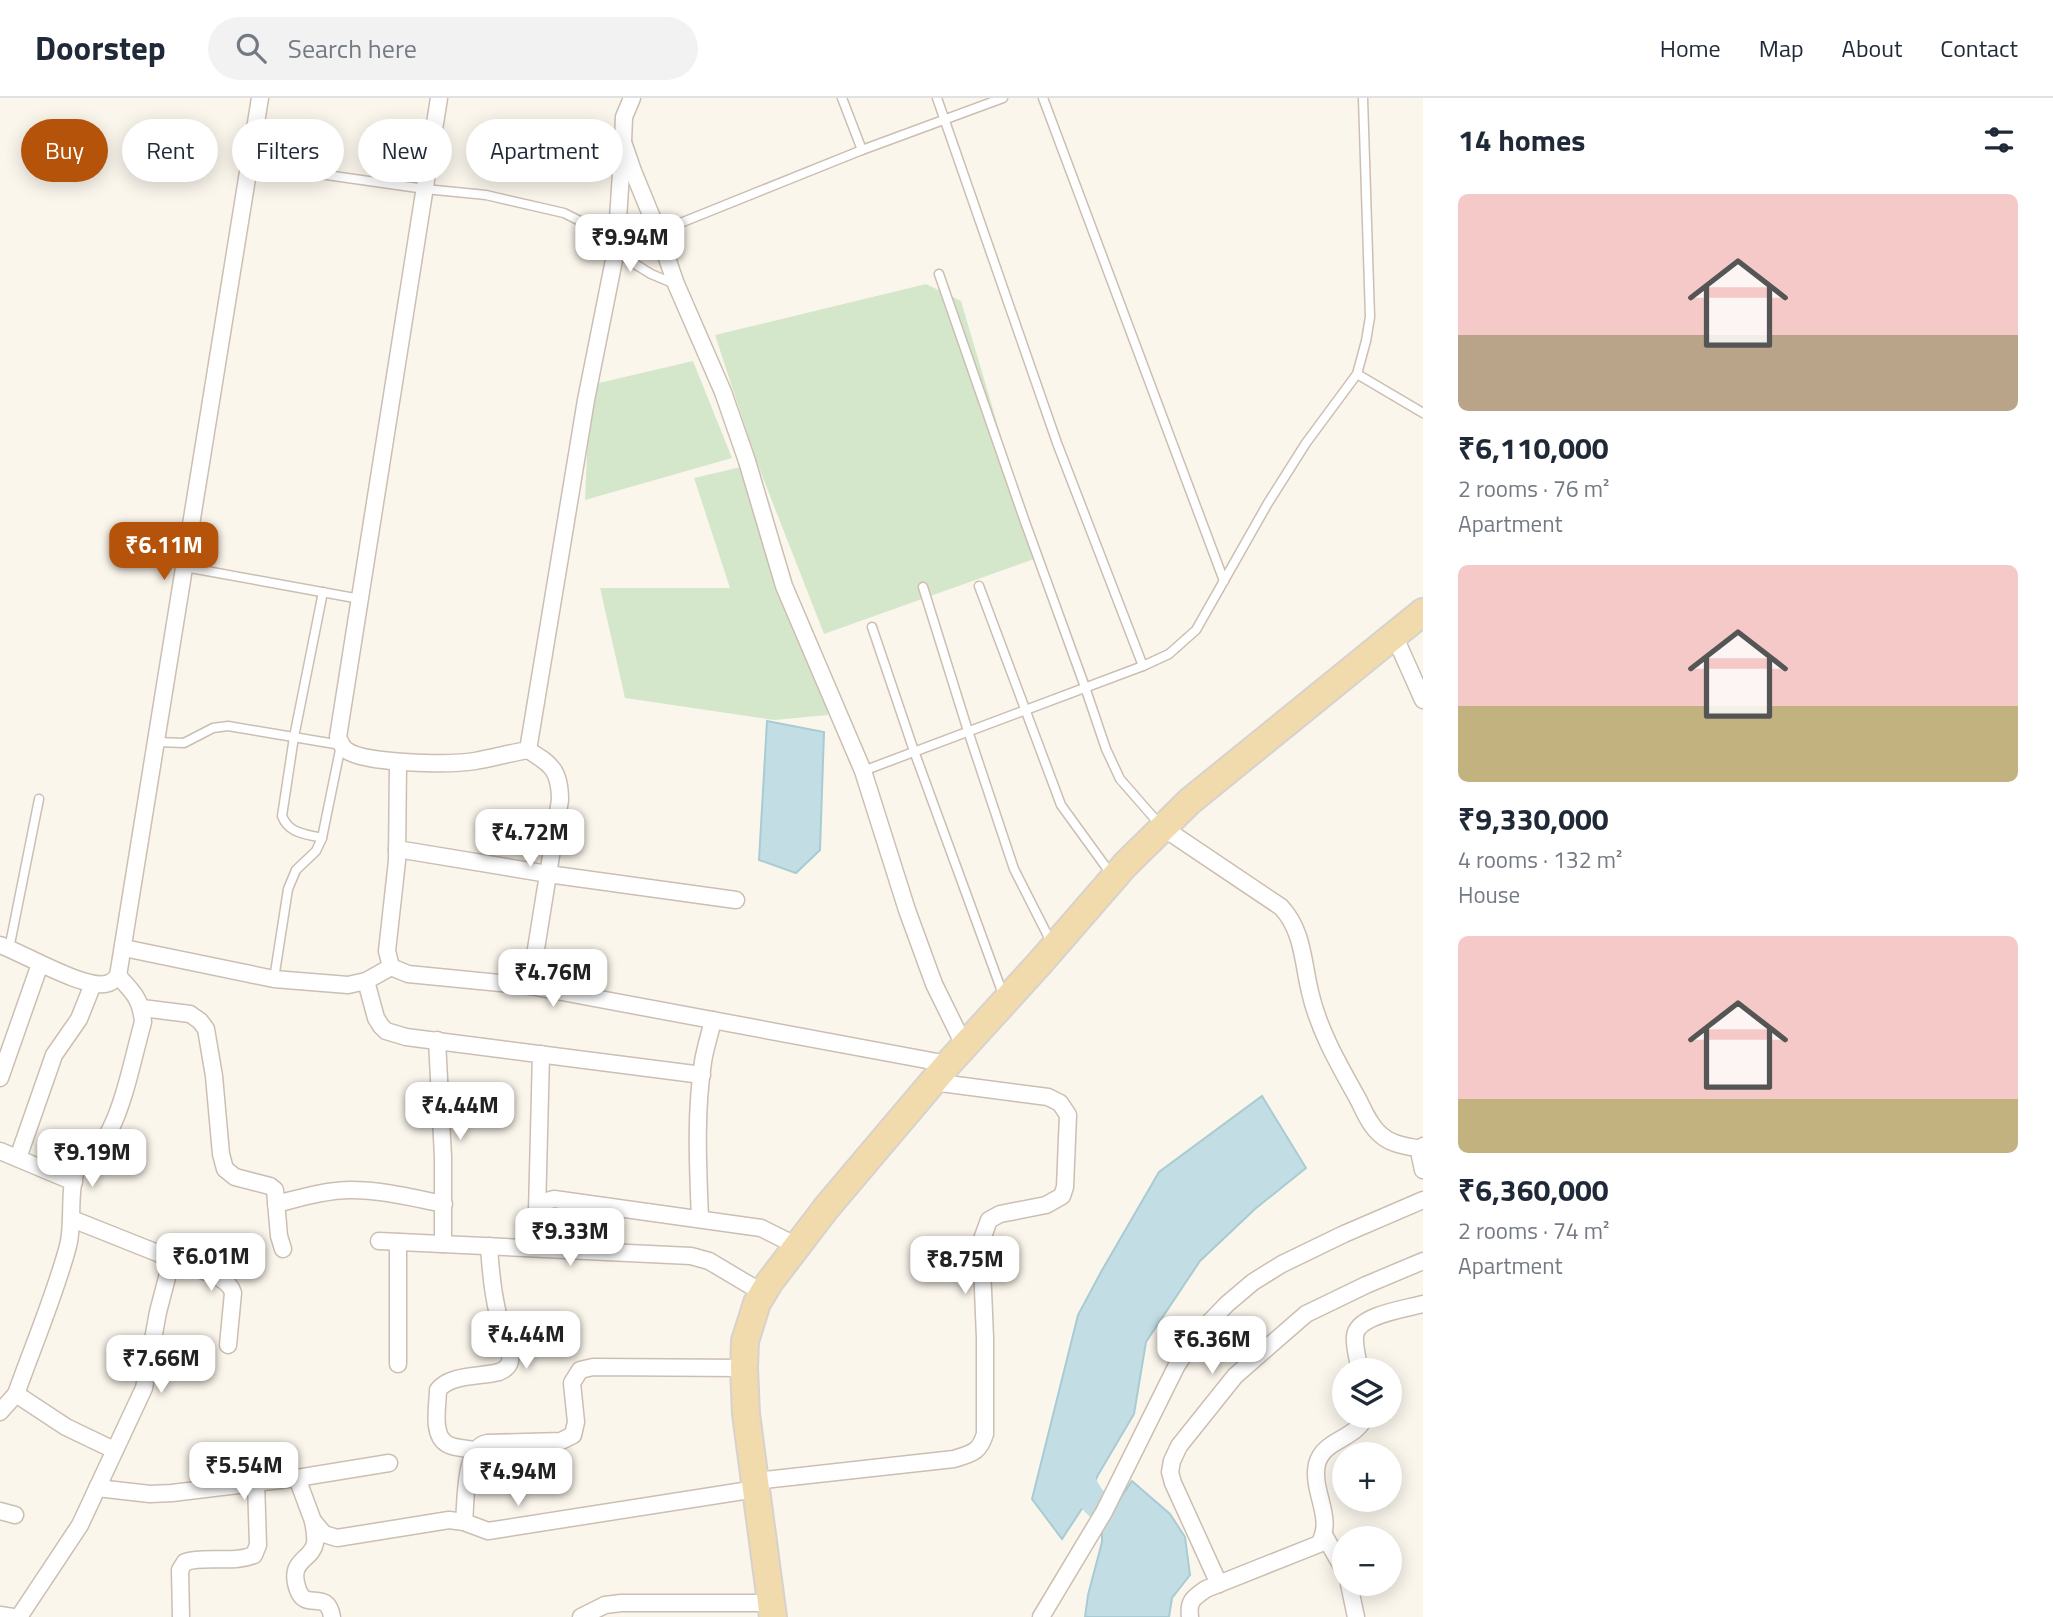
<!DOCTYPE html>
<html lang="en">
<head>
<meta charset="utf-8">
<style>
  body { margin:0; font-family:"Titillium Web",sans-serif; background:#f2f2f3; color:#1f2937; height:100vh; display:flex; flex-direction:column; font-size:26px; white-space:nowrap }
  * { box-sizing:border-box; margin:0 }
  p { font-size:23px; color:#747a83 }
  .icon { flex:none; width:38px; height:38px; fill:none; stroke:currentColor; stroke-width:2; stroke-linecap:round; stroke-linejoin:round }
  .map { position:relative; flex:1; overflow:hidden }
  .details { display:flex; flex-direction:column; background:#fff; width:630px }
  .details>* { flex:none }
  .banner { position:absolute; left:21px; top:21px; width:665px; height:63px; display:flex; gap:14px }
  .controls { position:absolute; left:1332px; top:1260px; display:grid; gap:14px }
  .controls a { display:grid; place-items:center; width:70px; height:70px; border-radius:50%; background:#fff; box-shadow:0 4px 18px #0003; font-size:35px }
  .price { position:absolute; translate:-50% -60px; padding:0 16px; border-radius:14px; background:#fff; color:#222; font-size:23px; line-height:46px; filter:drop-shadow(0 2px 4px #0008) }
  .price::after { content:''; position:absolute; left:50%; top:42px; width:21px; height:16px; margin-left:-10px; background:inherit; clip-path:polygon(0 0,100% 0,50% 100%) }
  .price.on { background:#b45309; color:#fff }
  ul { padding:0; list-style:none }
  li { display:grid; align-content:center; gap:14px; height:371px; padding:0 35px }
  li span { display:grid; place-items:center; height:217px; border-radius:10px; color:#555 }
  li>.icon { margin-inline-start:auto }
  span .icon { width:126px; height:126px; fill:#fffc; stroke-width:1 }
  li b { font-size:30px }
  h2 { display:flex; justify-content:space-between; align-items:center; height:84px; padding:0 35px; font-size:30px }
  .pill { padding:0 24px; border-radius:32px; background:#fff; box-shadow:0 4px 18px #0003; font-size:24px; line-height:63px }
  .pill.on { background:#b45309; color:#fff }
  header { display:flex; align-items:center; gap:42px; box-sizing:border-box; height:98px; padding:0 35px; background:#fff; border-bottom:2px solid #e0e1e3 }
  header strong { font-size:33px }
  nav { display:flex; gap:38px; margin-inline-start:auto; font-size:24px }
  .search { width:490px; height:63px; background:#f2f2f3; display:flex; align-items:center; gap:18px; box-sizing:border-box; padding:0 24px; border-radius:38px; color:#747a83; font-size:26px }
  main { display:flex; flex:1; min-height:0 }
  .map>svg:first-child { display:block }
</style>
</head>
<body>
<header>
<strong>Doorstep</strong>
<div class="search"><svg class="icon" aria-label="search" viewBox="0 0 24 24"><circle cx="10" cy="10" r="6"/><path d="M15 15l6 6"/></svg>Search here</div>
<nav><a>Home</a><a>Map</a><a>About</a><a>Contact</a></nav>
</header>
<main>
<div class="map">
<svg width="1423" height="1519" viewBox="0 0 1423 1519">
  <rect width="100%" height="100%" fill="#fbf6ec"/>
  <g fill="#d5e7cb">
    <polygon points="926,186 961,203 1037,460 824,536 756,362 715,237"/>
    <polygon points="693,263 732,360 585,402 590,287"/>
    <polygon points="741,369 821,575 828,617 774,622 625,600 600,490 730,490 694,380"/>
  </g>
  <g fill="#c2dde3" stroke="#a9cbd3" stroke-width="2">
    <polygon points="767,623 824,634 820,752 796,775 759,762"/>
    <polygon points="1262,998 1306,1070 1255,1111 1200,1163 1146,1244 1134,1316 1098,1377 1085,1406 1062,1441 1032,1401 1078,1217 1101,1174 1159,1074"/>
    <polygon points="1132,1383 1170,1416 1185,1439 1190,1477 1172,1500 1169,1519 1085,1519 1088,1497 1102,1444 1102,1427"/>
  </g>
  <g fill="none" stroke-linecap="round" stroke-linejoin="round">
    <path stroke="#c2dde3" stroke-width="28" d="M1075,1361c9,39 19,45 50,66l4,5"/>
    <g stroke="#ccbeb2" stroke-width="11">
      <g id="lane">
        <polyline points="842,0 862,52"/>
        <polyline points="937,0 1057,345 1143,568"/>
        <polyline points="1043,0 1224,483"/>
        <polyline points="249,66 425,91 486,97 564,115 586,126 630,163 651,176 675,186"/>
        <polyline points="658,134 862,52 1003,0"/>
        <polyline points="939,176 1024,421 1085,589 1106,651 1120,681 1161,728"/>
        <polyline points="1357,276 1423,315"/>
        <polyline points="185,469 360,501"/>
        <polyline points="979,488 1061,707 1111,776"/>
        <polyline points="923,489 968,633 1014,771 1051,844"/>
        <polyline points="872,529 914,653 1004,899"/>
        <polyline points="157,644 184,645 213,630 228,628 341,647 322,740 316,753 296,772 288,791 274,881"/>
        <polyline points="863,673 1143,568 1169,556 1196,532 1268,405 1306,345 1357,276 1366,243 1370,219 1363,0"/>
        <path d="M322,740c-16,-4 -33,-4 -40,-22l12,-79 29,-145"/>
        <polyline points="9,851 39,701"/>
      </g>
    </g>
    <g stroke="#ccbeb2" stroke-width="19">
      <g id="street">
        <path d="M439,0l-101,639c2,5 3,9 8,13 18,14 105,15 129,11 17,-3 35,-8 53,-11l58,-350 30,-150 7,-108"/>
        <polyline points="632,0 624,19 623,44 633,73 658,134 676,186 723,294 747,363 784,488 863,673 907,812 934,886 965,949"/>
        <polyline points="1394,537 1423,602"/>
        <path d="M528,652c23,14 32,20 32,50l-30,186"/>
        <polyline points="398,664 397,763 387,853 391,869 408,876 530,888 948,966"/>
        <path d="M1162,729l119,80c22,23 22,56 29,85 9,39 29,73 48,107 6,12 12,27 23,36 11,10 26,11 40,14"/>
        <polyline points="397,751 548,776 736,802"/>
        <path d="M0,847c23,8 88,47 109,38 3,-1 7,-5 9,-7l142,-878"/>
        <polyline points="124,850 274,881 348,887 366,883 391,869"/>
        <polyline points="366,883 376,920 381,928 386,933 406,939 702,977"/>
        <polyline points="142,910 190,916 200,923 206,931 214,978 221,1056 225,1071 235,1079 270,1088 275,1092 279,1138 283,1151"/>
        <polyline points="437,942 443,1059 443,1146"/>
        <polyline points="0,980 40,866"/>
        <polyline points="1423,1048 1420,1058 1423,1072"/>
        <polyline points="0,1053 74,1084"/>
        <polyline points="18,1060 54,957 79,921 93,886"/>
        <path d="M276,1106c24,-6 50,-14 75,-14 31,0 62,8 93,14"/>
        <polyline points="537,1114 541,956"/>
        <path d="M700,1121c-2,-52 -5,-105 3,-157 2,-14 7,-28 10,-42"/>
        <polyline points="379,1143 691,1158 709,1163 763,1195"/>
        <polyline points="537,1150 537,1116 543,1104 554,1101 761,1130 797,1148"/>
        <path d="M167,1162c18,6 61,13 66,33l-5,52"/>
        <polyline points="398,1266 398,1144"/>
        <path d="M1360,1272c-2,-10 -6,-23 -5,-34 2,-21 50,-27 68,-32"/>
        <polyline points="16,1296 66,1329 114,1352"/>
        <path d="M0,1314l16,-18c17,-48 39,-99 52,-148 6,-22 0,-55 8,-75 7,-16 26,-25 34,-41 15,-29 24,-76 33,-108 -2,-23 -10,-30 -25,-46"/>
        <path d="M475,1352c-8,-2 -20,-1 -28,-6 -16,-9 -9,-39 -9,-54 12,-16 43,-13 61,-18 5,-2 10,-5 11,-11 2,-8 -3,-17 -6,-26 -10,-29 -13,-58 -15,-89"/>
        <polyline points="297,1380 313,1423 324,1436 337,1440 449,1422 464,1424 488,1433 756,1391"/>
        <path d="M755,1383l199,-22c18,-6 25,-6 31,-25v-96l-4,-96 8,-22 11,-6 46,-9 16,-9 3,-9 3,-72 -8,-12 -12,-6 -115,-15"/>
        <polyline points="97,1390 150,1396 172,1395 297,1380 389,1365"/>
        <polyline points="0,1413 15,1417"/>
        <path d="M313,1423c1,6 3,15 2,22 -3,18 -28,16 -17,47 8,22 29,-2 34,27"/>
        <path d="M464,1424c2,-20 0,-75 23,-79l74,-2 12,-6 3,-13 -4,-39 8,-13 13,-3 151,1"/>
        <polyline points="1324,1437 1344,1472"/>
        <polyline points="1219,1486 1173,1385 1170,1374 1172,1363 1179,1348 1235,1278 1306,1216 1366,1187 1423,1163"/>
        <polyline points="1349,1486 1356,1519"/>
        <polyline points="0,1517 13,1519"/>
        <polyline points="19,1519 80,1427 144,1290 158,1214 169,1172 167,1162 160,1156 72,1121"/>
        <path d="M181,1519l-1,-47 5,-8c22,-7 47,2 69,-7l4,-10 -2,-63"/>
        <polyline points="581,1519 605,1507 621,1505 771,1505"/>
        <polyline points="1041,1519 1104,1414 1177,1267 1199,1235 1227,1206 1253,1184 1282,1166 1344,1136 1423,1102"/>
        <path d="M1190,1519c-2,-16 3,-19 16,-28l113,-45c16,-26 -8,-52 -2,-80 7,-26 40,-24 48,-48"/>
      </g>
    </g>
    <g stroke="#d8d2ce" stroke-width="30">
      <polyline id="primary" points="773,1519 746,1316 744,1270 745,1243 757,1205 769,1185 827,1109 948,966 1039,866 1125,767 1190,703 1423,514"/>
    </g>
    <use href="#lane" stroke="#fff" stroke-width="8"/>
    <use href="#street" stroke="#fff" stroke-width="16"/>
    <use href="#primary" stroke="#f1dbac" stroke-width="26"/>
  </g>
</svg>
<div class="controls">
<a><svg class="icon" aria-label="layers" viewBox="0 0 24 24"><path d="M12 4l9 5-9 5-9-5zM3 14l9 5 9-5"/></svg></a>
<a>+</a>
<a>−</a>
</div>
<b class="price" style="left:630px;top:176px">₹9.94M</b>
<b class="price on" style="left:164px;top:484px">₹6.11M</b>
<b class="price" style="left:530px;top:771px">₹4.72M</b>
<b class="price" style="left:553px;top:911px">₹4.76M</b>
<b class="price" style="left:460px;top:1044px">₹4.44M</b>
<b class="price" style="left:92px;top:1091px">₹9.19M</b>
<b class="price" style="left:570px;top:1170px">₹9.33M</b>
<b class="price" style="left:211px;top:1195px">₹6.01M</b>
<b class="price" style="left:965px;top:1198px">₹8.75M</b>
<b class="price" style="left:526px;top:1273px">₹4.44M</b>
<b class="price" style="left:1212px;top:1278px">₹6.36M</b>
<b class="price" style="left:161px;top:1297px">₹7.66M</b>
<b class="price" style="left:244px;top:1404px">₹5.54M</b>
<b class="price" style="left:518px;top:1410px">₹4.94M</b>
<div class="banner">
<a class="pill on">Buy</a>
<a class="pill">Rent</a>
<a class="pill">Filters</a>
<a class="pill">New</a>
<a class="pill">Apartment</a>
</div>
</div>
<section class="details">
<h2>14 homes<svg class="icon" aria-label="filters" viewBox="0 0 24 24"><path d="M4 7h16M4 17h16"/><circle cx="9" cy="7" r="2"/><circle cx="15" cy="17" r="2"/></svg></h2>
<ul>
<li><span style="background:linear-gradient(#f6c9c9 65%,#b9a48a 0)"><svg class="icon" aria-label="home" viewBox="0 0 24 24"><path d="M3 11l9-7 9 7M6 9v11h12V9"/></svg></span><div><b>₹6,110,000</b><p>2 rooms · 76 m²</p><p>Apartment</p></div></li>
<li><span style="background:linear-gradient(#f6c9c9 65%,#c2b280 0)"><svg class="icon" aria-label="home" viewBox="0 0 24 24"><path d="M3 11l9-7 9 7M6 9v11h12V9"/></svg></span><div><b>₹9,330,000</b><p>4 rooms · 132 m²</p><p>House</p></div></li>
<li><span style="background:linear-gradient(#f6c9c9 75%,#c2b280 0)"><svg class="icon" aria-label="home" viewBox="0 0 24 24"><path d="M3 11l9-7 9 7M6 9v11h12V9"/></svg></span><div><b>₹6,360,000</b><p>2 rooms · 74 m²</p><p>Apartment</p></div></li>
</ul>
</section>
</main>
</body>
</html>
